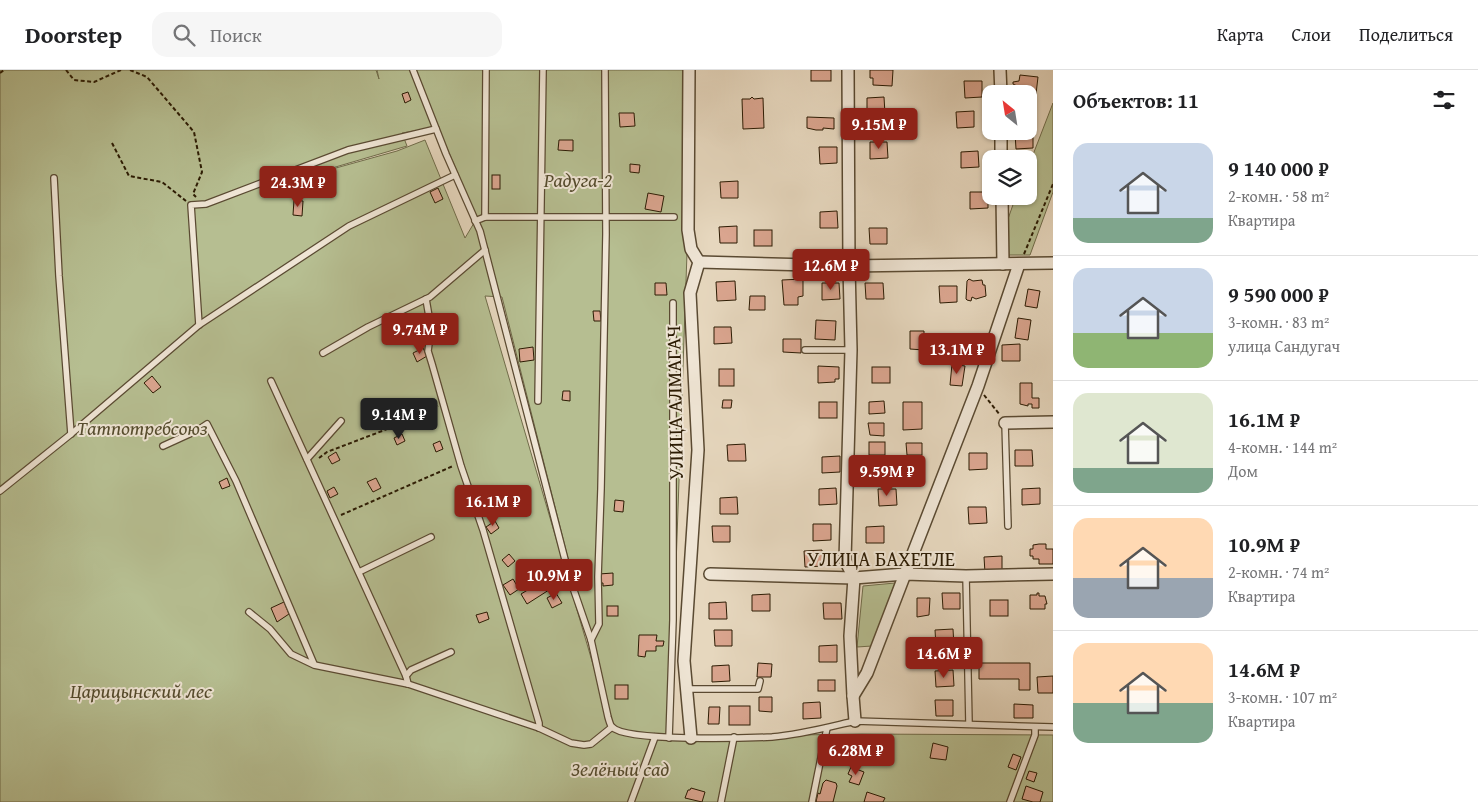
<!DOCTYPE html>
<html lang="ru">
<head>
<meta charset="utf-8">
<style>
  body { margin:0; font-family:"Gentium Book Plus",serif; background:#f6f6f6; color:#202124; height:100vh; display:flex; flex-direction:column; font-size:19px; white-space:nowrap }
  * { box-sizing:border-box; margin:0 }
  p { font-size:16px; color:#757577 }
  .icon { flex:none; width:28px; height:28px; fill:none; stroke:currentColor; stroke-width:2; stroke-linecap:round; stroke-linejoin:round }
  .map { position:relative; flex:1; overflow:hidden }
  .panel { display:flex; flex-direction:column; background:#fff; width:425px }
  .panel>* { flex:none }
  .needle { width:32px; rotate:330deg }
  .tools { position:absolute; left:982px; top:15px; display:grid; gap:10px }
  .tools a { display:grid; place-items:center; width:55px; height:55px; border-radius:10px; background:#fff; box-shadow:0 1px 4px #0004; font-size:25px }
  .price { position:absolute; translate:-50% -42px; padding:0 11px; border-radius:5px; background:#8f2418; color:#fff; font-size:16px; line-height:32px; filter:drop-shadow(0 1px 2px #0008) }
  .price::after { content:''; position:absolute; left:50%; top:30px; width:15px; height:11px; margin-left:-8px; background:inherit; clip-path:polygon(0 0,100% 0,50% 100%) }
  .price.current { background:#222; color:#fff }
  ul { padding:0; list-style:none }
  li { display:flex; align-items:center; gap:15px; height:125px; padding:0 20px }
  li+li { border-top:1px solid #e0e0e0 }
  li span { display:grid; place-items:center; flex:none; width:140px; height:100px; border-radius:15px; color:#555 }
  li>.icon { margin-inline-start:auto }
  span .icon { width:60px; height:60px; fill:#fffc; stroke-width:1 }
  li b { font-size:21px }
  h2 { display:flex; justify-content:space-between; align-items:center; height:60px; padding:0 20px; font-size:21px }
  header { display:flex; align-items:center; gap:30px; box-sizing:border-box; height:70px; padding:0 25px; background:#fff; border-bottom:1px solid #e0e0e0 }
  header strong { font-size:24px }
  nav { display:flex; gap:28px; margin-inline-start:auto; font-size:18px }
  .search { width:350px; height:45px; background:#f6f6f6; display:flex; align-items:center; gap:12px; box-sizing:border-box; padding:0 18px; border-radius:15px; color:#757577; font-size:19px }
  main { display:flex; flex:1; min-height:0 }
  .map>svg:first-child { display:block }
</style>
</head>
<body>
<header>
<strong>Doorstep</strong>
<div class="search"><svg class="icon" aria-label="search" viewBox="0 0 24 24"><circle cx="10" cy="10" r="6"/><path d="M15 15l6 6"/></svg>Поиск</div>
<nav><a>Карта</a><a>Слои</a><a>Поделиться</a></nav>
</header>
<main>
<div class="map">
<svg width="1053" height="732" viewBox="0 0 1053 732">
  <rect width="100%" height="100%" fill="#e6d7be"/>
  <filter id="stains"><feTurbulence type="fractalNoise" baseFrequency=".004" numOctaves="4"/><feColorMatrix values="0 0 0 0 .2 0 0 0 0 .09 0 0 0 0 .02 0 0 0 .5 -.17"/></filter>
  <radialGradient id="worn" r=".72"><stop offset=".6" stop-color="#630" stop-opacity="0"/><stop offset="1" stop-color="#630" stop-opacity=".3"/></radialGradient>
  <g fill="#b6be91" stroke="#706c4a" fill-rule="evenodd">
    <path d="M0,0h376l3,9 -2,-9h309l1,183 -17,484 191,-3 192,1v67h-1053zM438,57l39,91 -12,20 -40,-98 -28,11 -133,37 143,-42 -5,-13zM485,226l17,1 98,388h-1z"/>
    <polygon points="1053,33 1053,122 1030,185 1006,185 1008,149 1016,126 1029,126 1029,95"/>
    <polygon points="895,513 872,576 857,577 863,516"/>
  </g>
  <g fill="#daa58f" stroke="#2b1b03">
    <rect x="811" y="0" width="20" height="11"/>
    <polygon points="870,0 893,0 892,16 873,15 873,8 870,8"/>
    <polygon points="1020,5 1038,7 1036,24 1018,23 1019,17 1013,14 1013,12 1019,11"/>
    <polygon points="964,11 982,11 982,27 965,28"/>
    <polygon points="408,22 411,30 405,33 402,24"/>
    <polygon points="752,27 754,29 763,28 764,58 743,59 742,29 750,29"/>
    <polygon points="884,27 885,44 867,44 867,28"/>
    <polygon points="974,41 974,57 957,58 956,42"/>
    <polygon points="619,43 634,43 635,56 620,57"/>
    <polygon points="807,47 834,48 834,59 823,58 823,60 816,60 807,58"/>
    <polygon points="1033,62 1033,78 1016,79 1015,63"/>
    <polygon points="559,70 573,70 573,81 558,80"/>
    <polygon points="870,72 887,72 888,88 870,89"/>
    <polygon points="819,77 837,77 837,93 820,94"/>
    <polygon points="978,81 979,97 961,98 961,82"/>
    <polygon points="630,94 640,95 639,103 630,102"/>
    <rect x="492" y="105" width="8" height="14"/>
    <polygon points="738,111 738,128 721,128 720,112"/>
    <polygon points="438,118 443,129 435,133 430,122"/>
    <polygon points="970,122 988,122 988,138 970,139"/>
    <polygon points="648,123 664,126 661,142 645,139"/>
    <polygon points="294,130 303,131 302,146 293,145"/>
    <polygon points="837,141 838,158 820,158 820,142"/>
    <polygon points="737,156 737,173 720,173 719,157"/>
    <polygon points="869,158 887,158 887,174 870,174"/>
    <rect x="754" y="160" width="18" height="16"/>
    <polygon points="803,209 803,226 798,227 798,235 784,235 782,210"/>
    <polygon points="969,209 973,211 982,210 983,215 985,215 986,226 976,229 972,227 971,231 967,230 966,229 967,211"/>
    <polygon points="735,211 736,230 717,231 716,212"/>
    <polygon points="655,213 666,213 667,225 655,225"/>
    <polygon points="822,213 839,213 840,229 822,230"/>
    <polygon points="865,213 883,213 884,229 866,229"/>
    <polygon points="939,216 957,216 957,232 940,233"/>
    <polygon points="1028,219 1040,221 1037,238 1025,236"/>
    <polygon points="750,226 765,226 765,240 749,240"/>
    <polygon points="593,241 600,241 601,251 594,251"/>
    <polygon points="1018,248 1031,250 1028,270 1015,268"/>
    <polygon points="816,250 836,251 835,270 815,269"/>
    <polygon points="714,257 731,257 732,273 714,274"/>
    <polygon points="910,261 924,261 924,280 910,279"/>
    <polygon points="948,267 965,267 966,283 948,284"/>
    <polygon points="783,269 801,269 801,283 783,282"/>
    <polygon points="1020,274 1020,291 1002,291 1002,275"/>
    <polygon points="533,277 534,290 520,292 519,279"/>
    <polygon points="423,278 427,286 417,292 413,283"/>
    <polygon points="952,294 965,296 962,316 950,315"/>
    <polygon points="818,296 839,297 839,309 835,309 835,312 818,313"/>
    <rect x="872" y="297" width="18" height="16"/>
    <rect x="719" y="299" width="15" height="17"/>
    <polygon points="152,306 161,317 153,323 144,313"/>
    <polygon points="1020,313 1032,313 1032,328 1039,328 1039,338 1032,338 1032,334 1028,334 1028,336 1020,334"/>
    <polygon points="563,321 570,321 570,331 562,330"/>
    <polygon points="723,330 732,330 731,338 722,338"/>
    <polygon points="884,331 885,343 869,344 869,332"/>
    <rect x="819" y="332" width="18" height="16"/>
    <polygon points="903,332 922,332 922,359 903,360"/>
    <polygon points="868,353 884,353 884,366 870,365"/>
    <polygon points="402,364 405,371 397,375 394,368"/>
    <polygon points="440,371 443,379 436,382 433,374"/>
    <rect x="869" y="372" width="16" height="13"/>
    <polygon points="906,373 922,373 922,385 907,385"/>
    <polygon points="745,374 746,391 728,391 727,375"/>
    <polygon points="1015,380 1032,380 1033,396 1015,396"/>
    <polygon points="336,382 340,390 332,394 328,387"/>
    <polygon points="969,383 987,383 987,399 969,400"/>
    <polygon points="840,386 840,402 822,403 822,387"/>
    <polygon points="883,393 883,405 869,405 869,394"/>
    <polygon points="922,394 922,406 906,406 906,395"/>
    <polygon points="227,408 230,416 222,419 219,412"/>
    <polygon points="376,408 381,418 373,422 367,412"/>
    <polygon points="334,417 338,424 330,428 327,421"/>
    <polygon points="836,418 837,434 819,435 819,419"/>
    <polygon points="1040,418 1040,434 1022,435 1022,419"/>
    <polygon points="878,419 896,419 897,435 879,436"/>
    <polygon points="737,427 738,444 720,444 720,428"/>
    <polygon points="615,430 624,431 623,442 614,441"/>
    <polygon points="968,437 986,437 987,453 969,454"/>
    <polygon points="495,451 499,458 491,464 486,457"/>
    <polygon points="813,454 831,454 831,470 813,471"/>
    <polygon points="712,456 730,456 730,472 713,472"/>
    <polygon points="884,456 884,473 866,473 866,457"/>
    <polygon points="1039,474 1046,474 1046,479 1053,479 1053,494 1039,494 1039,489 1033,489 1033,486 1030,486 1030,479 1033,479 1033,475"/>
    <polygon points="822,480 823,496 805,497 804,481"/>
    <polygon points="509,484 515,491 508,497 502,490"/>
    <polygon points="1002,486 1002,502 985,503 984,487"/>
    <polygon points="613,503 613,515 603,516 603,513 599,513 599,504"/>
    <polygon points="513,509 519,519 510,525 503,515"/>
    <polygon points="546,509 552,518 527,534 521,524"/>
    <polygon points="556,523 562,533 552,538 547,528"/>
    <polygon points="942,523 960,523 960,539 943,539"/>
    <polygon points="1037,523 1039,523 1039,526 1045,526 1047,534 1045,534 1045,539 1030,539 1030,525 1037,525"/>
    <polygon points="770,524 770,541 752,541 752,525"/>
    <polygon points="917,528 930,528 929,545 917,547"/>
    <rect x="990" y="530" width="18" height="16"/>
    <polygon points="284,532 289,544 277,552 271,538"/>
    <polygon points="726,532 727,549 709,549 709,533"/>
    <polygon points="823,533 841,533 842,549 824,549"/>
    <rect x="607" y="536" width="11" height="10"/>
    <polygon points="487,542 489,549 479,553 476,545"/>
    <polygon points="953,559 954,576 936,576 935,560"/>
    <polygon points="714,560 732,560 732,576 715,576"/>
    <polygon points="639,565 657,565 656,571 664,571 663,576 656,576 656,581 646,581 645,587 638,586"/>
    <polygon points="837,575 837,592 819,592 819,576"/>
    <polygon points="758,593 772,594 771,607 757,607"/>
    <polygon points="979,593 1030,593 1030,620 1019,620 1019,609 979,609"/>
    <polygon points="729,595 730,611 712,612 712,596"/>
    <polygon points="953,600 954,616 936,617 935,601"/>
    <polygon points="1053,606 1053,623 1038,623 1037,607"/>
    <rect x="818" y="610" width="17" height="11"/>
    <rect x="615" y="615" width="13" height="14"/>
    <polygon points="759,627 772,627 772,642 759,641"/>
    <polygon points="935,630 953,630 953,646 936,646"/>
    <polygon points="820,632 821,648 803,649 803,633"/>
    <polygon points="1014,634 1033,635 1033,648 1014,648"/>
    <rect x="729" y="636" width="21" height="19"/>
    <polygon points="709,637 720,637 719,654 708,654"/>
    <polygon points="933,673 948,677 946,690 930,688"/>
    <polygon points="1013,684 1021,687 1016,700 1008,697"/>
    <polygon points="851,697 864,702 859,715 849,712 852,706 848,704"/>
    <polygon points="1029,701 1037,703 1034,712 1026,709"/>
    <polygon points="826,710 836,713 837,716 833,732 816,732 818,723 820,724 823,713"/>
    <polygon points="1026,716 1043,722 1040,732 1033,732 1022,729"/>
    <polygon points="691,718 705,722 702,732 685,728 688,720 690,720"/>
    <polygon points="867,722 885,728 883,732 864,732"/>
  </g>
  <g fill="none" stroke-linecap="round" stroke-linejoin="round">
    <g stroke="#5a4a32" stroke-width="8">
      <g id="lane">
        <path d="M413,0l33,84 34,77 90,348 21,61 17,77c1,3 2,8 4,10 14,15 136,11 160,10 28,-2 57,-10 83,-16l198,6"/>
        <polyline points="54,108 59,206 71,364"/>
        <polyline points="485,147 674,147"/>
        <polyline points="475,151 485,147 486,0"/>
        <polyline points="426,229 431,258 428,281 432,294 461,396 483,460 539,653 539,658"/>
        <polyline points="199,255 191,135 206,134 348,80 436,59"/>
        <polyline points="805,280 851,280"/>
        <polyline points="323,283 368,257 430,227 485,180"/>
        <polyline points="271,311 406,606 408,614"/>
        <polyline points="538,331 543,0"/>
        <polyline points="1005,353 1008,456"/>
        <polyline points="163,376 198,360 207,354 236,411 314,594"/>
        <polyline points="307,389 341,351"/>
        <polyline points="0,421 71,364 199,255 349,156 455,105"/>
        <polyline points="359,502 431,467"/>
        <polyline points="966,506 969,654"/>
        <polyline points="249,542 270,559 291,584 314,595 408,614 539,658 571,673 584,675 591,674 612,657"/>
        <polyline points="591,570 599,554 598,507 601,419 606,164 605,0"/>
        <polyline points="406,606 411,600 451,582"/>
        <polyline points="688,619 758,619 760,611"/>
        <polyline points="669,668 673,550 673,233"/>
        <polyline points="631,732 655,667"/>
        <polyline points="721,732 734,667"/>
        <polyline points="812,732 827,658"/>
        <polyline points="1010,732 1035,665 1035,658"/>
      </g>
    </g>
    <g stroke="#5a4a32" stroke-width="14">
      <g id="street">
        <polyline points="689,0 688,160 691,179 699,192 690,223 698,380 684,591 691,668"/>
        <polyline points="848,0 849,196 851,280 845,490 854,508 850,566 853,626 855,651"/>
        <polyline points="1000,0 1001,24"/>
        <polyline points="1001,61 1001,89"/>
        <polyline points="1002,126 1003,194"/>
        <polyline points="699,192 849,196 1053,193"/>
        <polyline points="1005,353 1053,352"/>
        <polyline points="710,504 854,508 905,504 966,506 1053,504"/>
        <polyline points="853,626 867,603 905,504 978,316 1019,194"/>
      </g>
    </g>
    <g stroke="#2b1b03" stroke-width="2" stroke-dasharray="4 2.5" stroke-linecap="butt">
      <polyline points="66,0 74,10 94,12 121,0"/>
      <polyline points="130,0 147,7 194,62 202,102 193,124 196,127"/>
      <polyline points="0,3 4,0"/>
      <polyline points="112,73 129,106 162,112 186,131"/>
      <polyline points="1024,184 1053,114"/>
      <polyline points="984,325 1000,345"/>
      <polyline points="319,388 327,382 390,358 438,336"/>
      <polyline points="341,445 453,396"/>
    </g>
    <use href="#lane" stroke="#efe5d5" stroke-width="5.5"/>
    <use href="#street" stroke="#efe5d5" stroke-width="11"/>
  </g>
  <g text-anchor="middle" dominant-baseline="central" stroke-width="4" stroke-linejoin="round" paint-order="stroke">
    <g font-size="20" font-style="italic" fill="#554c2e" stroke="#efe5d5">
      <text x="578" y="109">Радуга-2</text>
      <text x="142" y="357">Татпотребсоюз</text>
      <text x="141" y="620">Царицынский лес</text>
      <text x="620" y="698">Зелёный сад</text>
    </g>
    <g font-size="20" fill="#2b1b03" stroke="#efe5d5">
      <text transform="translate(674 333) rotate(-91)">УЛИЦА АЛМАГАЧ</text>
      <text x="881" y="488">УЛИЦА БАХЕТЛЕ</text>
    </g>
  </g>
  <rect width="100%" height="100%" filter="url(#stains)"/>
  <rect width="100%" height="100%" fill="url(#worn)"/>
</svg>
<div class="tools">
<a><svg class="needle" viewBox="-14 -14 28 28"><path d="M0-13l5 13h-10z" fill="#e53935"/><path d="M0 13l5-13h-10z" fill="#757577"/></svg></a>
<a><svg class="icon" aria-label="layers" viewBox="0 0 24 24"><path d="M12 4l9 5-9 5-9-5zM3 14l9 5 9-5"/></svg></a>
</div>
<b class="price" style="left:879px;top:80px">9.15M ₽</b>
<b class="price" style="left:298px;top:138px">24.3M ₽</b>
<b class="price" style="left:831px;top:221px">12.6M ₽</b>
<b class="price" style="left:420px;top:285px">9.74M ₽</b>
<b class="price" style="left:957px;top:305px">13.1M ₽</b>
<b class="price current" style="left:399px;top:370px">9.14M ₽</b>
<b class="price" style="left:887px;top:427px">9.59M ₽</b>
<b class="price" style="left:493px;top:457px">16.1M ₽</b>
<b class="price" style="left:554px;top:531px">10.9M ₽</b>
<b class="price" style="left:944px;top:609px">14.6M ₽</b>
<b class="price" style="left:856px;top:706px">6.28M ₽</b>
</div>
<section class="panel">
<h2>Объектов: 11<svg class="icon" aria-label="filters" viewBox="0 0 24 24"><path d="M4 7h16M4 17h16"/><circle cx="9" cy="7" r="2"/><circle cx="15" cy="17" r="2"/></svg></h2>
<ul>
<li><span style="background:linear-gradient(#c9d6e8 75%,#7fa58c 0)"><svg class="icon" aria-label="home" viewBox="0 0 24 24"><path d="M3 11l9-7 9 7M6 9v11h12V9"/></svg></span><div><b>9 140 000 ₽</b><p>2-комн. · 58 m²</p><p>Квартира</p></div></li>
<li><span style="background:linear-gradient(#c9d6e8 65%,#8fb573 0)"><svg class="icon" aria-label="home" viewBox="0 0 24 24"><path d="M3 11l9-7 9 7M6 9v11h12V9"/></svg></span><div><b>9 590 000 ₽</b><p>3-комн. · 83 m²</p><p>улица Сандугач</p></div></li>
<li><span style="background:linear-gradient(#dfe7d0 75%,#7fa58c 0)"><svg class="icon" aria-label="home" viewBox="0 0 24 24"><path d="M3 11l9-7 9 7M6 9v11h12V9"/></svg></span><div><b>16.1M ₽</b><p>4-комн. · 144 m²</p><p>Дом</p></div></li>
<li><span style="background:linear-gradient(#ffd9b3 60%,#9aa5b1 0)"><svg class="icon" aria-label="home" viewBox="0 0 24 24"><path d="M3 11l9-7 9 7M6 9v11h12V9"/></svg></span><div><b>10.9M ₽</b><p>2-комн. · 74 m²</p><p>Квартира</p></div></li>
<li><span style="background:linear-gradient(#ffd9b3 60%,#7fa58c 0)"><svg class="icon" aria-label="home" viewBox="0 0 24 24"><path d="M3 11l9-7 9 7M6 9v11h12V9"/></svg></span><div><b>14.6M ₽</b><p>3-комн. · 107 m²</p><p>Квартира</p></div></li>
</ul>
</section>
</main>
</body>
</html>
